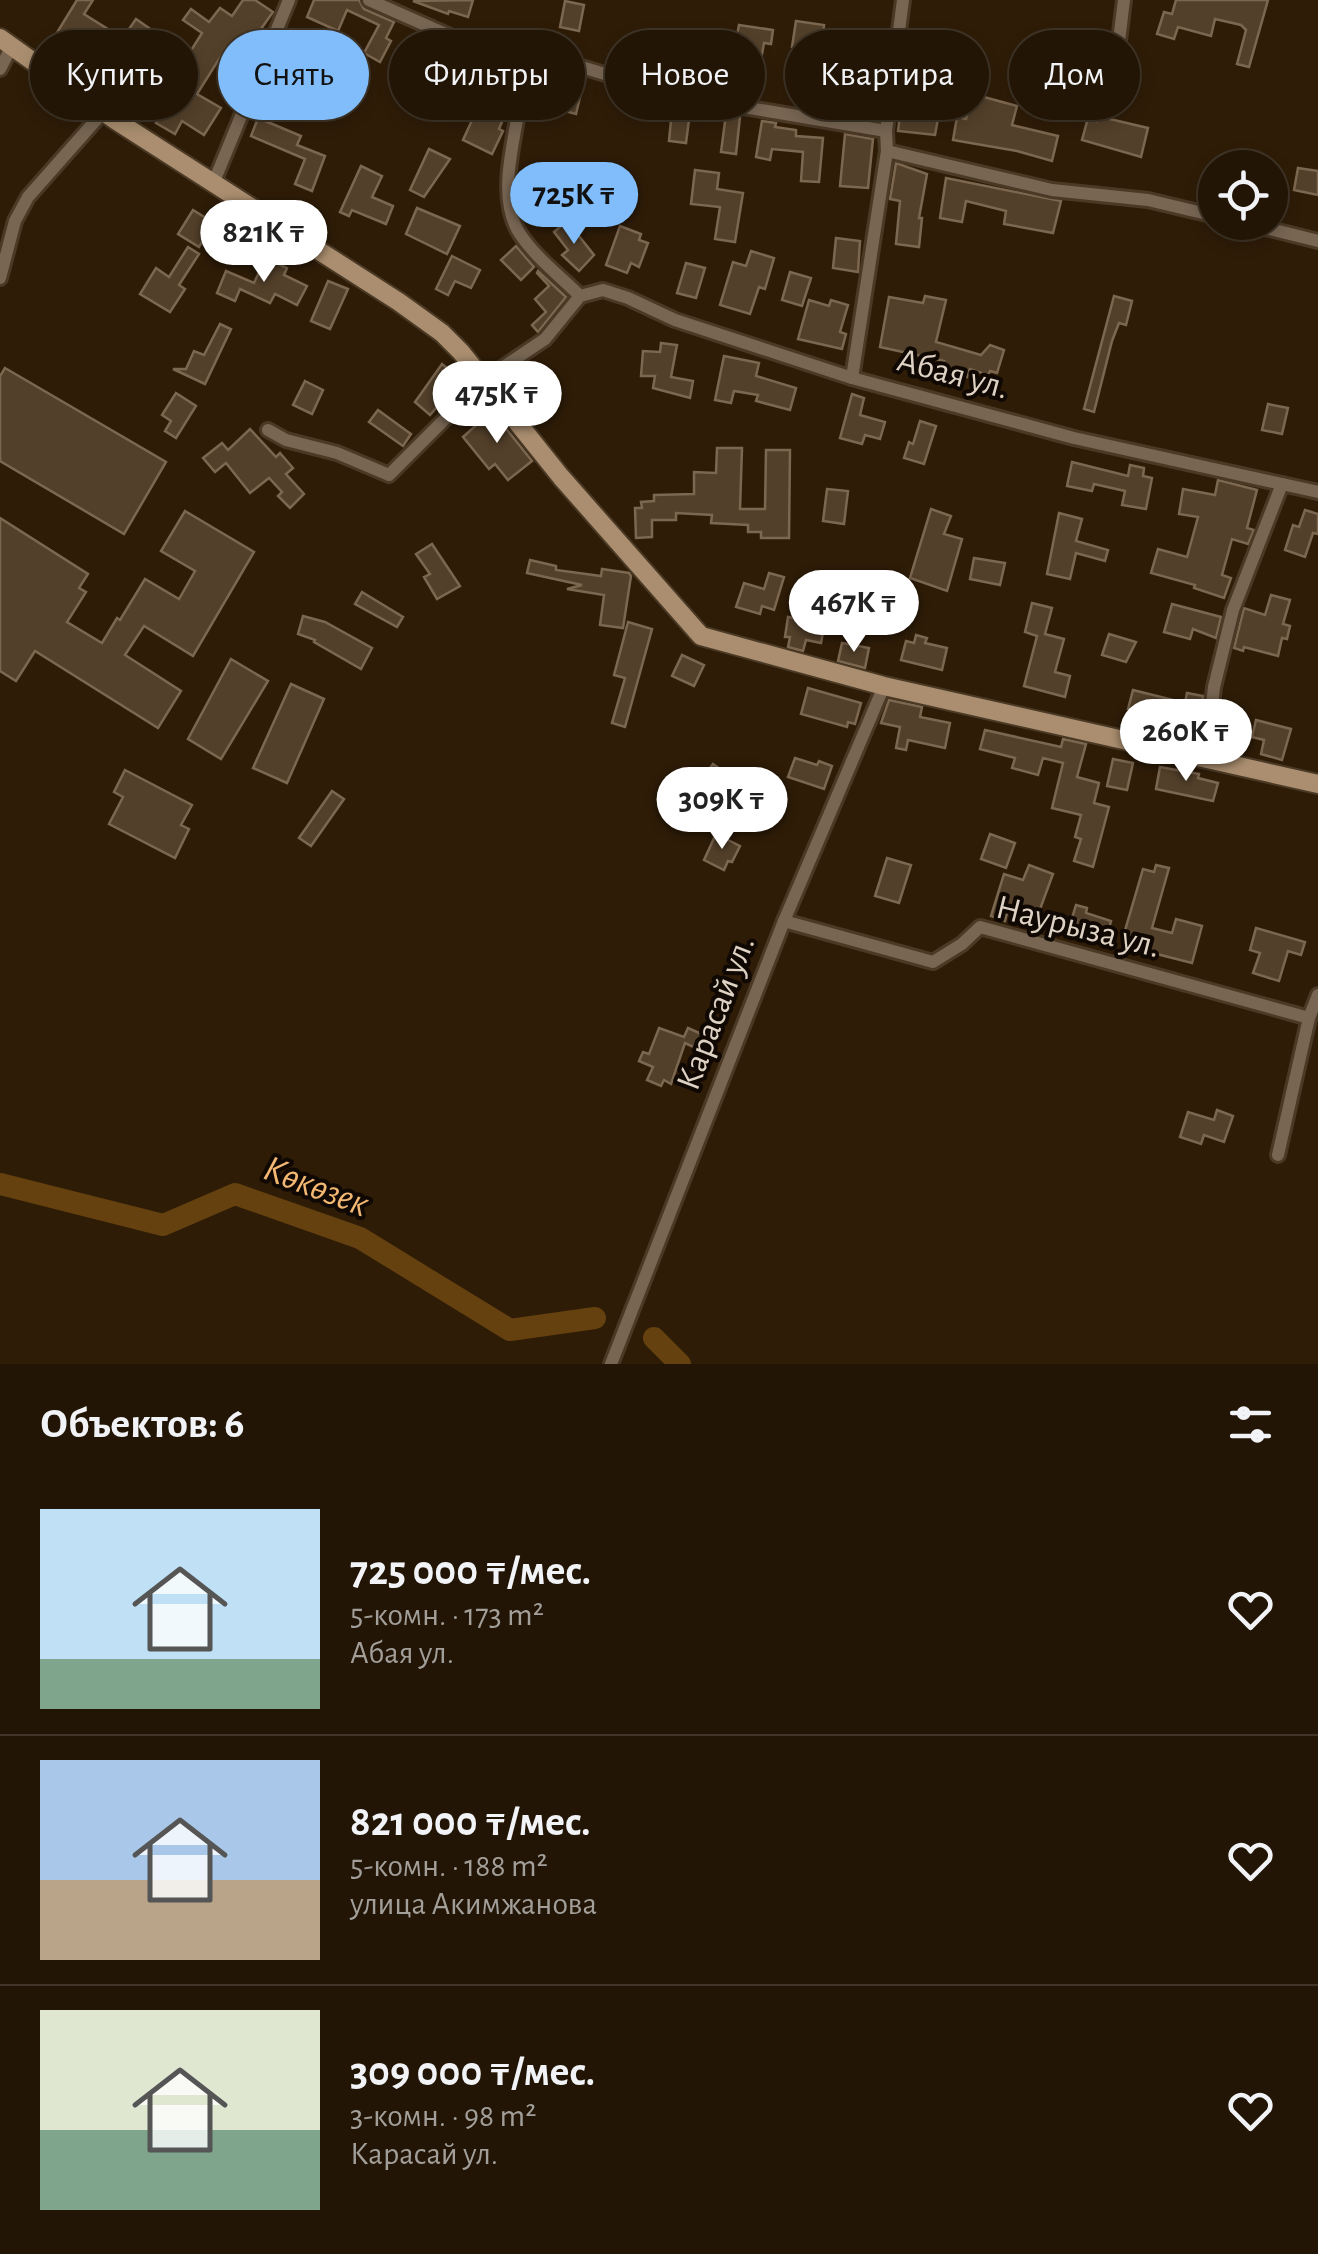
<!DOCTYPE html>
<html lang="ru">
<head>
<meta charset="utf-8">
<style>
  body { margin:0; font-family:"Alegreya Sans",sans-serif; background:#2e2213; color:#f1f3f6; height:100vh; display:flex; flex-direction:column; font-size:38px; white-space:nowrap }
  * { box-sizing:border-box; margin:0 }
  p { font-size:32px; color:#a29f9a }
  .icon { flex:none; width:55px; height:55px; fill:none; stroke:currentColor; stroke-width:2; stroke-linecap:round; stroke-linejoin:round }
  .map { position:relative; height:1364px; overflow:hidden }
  .drawer { display:flex; flex-direction:column; background:#221505; flex:1 }
  .drawer>* { flex:none }
  .hud { position:absolute; left:30px; top:30px; width:1260px; height:90px; display:flex; gap:20px }
  .fabs { position:absolute; left:1198px; top:150px; display:grid; gap:20px }
  .fabs a { display:grid; place-items:center; width:90px; height:90px; border-radius:50%; background:#221505; box-shadow:0 5px 15px #0003,0 0 0 2px #3f3427; font-size:50px }
  .price { position:absolute; translate:-50% -85px; padding:0 22px; border-radius:35px; background:#fff; color:#222; font-size:32px; line-height:65px; filter:drop-shadow(0 2px 5px #0008) }
  .price::after { content:''; position:absolute; left:50%; top:60px; width:30px; height:22px; margin-left:-15px; background:inherit; clip-path:polygon(0 0,100% 0,50% 100%) }
  .price.selected { background:#80bdfa; color:#111 }
  ul { padding:0; list-style:none }
  li { display:flex; align-items:center; gap:30px; height:250px; padding:0 40px }
  li+li { border-top:2px solid #3f3427 }
  li span { display:grid; place-items:center; flex:none; width:280px; height:200px; border-radius:0px; color:#555 }
  li>.icon { margin-inline-start:auto }
  span .icon { width:120px; height:120px; fill:#fffc; stroke-width:1 }
  li b { font-size:42px }
  h2 { display:flex; justify-content:space-between; align-items:center; height:120px; padding:0 40px; font-size:42px }
  .chip { padding:0 35px; border-radius:45px; background:#221505; box-shadow:0 5px 15px #0003,0 0 0 2px #3f3427; font-size:35px; line-height:90px }
  .chip.selected { background:#80bdfa; color:#111 }
  .map>svg:first-child { display:block }
</style>
</head>
<body>
<div class="map">
<svg width="1318" height="1364" viewBox="0 0 1318 1364">
  <rect width="100%" height="100%" fill="#2e1c07"/>
  <g fill="none" stroke-linecap="round" stroke-linejoin="round">
    <g stroke="#65410f" stroke-width="22">
      <polyline points="0,1184 163,1225 235,1194 360,1238 510,1330 595,1318"/>
      <polyline points="654,1338 680,1364"/>
    </g>
  </g>
  <g fill="#53402a" stroke="#7c6750" stroke-width="2.5">
    <polygon points="77,0 93,0 84,14 119,36 121,33 125,35 136,19 149,28 142,38 165,54 144,83 115,63 118,58 96,43 81,66 50,44"/>
    <polygon points="243,0 255,0 273,12 241,57 226,48 197,94 221,108 204,135 182,121 175,134 156,123 169,98 163,95 202,33 183,20 191,9 209,22 220,8 232,16"/>
    <polygon points="314,0 359,0 364,9 394,22 386,38 391,41 380,62 364,53 379,25 347,10 338,31 307,17"/>
    <polygon points="473,0 468,17 449,11 448,14 413,1"/>
    <polygon points="1176,0 1268,0 1249,67 1237,64 1246,30 1241,25 1215,19 1211,36 1178,27 1174,39 1157,34 1164,12 1172,14"/>
    <polygon points="565,1 584,5 579,31 560,27"/>
    <polygon points="796,21 824,25 823,36 888,41 885,57 792,47"/>
    <polygon points="739,25 773,30 771,44 764,43 761,60 741,53 742,42 736,41"/>
    <polygon points="299,34 306,37 298,59 321,70 315,84 305,79 296,99 274,88 294,38 297,39"/>
    <polygon points="344,42 362,51 351,75 333,66"/>
    <polygon points="959,47 980,51 972,91 953,87 949,104 941,103 935,135 898,131 901,107 913,108 916,80 930,82 931,73 946,74 947,67 955,69"/>
    <polygon points="467,65 487,74 491,65 514,75 510,103 499,129 503,131 492,154 463,140 479,105 454,93"/>
    <polygon points="558,84 582,89 576,114 557,109 560,97 555,96"/>
    <polygon points="973,89 985,92 984,97 1017,106 1012,125 1058,136 1052,161 1017,151 953,140 957,117 966,119"/>
    <polygon points="672,110 690,112 686,143 669,141"/>
    <polygon points="726,114 740,117 736,154 721,152"/>
    <polygon points="1097,116 1148,128 1141,157 1082,140 1088,118 1096,121"/>
    <polygon points="258,118 301,136 297,145 325,156 312,191 295,184 305,159 251,136"/>
    <polygon points="762,121 776,123 775,127 796,130 796,136 823,138 819,182 801,181 803,152 772,149 770,160 756,157"/>
    <polygon points="845,134 873,139 868,188 840,186"/>
    <polygon points="429,149 450,159 424,197 410,190"/>
    <polygon points="896,163 927,174 919,218 922,218 919,247 896,244 900,201 890,199"/>
    <polygon points="361,166 382,176 372,197 393,206 386,224 352,210 349,216 340,212"/>
    <polygon points="1298,168 1318,171 1318,195 1294,190"/>
    <polygon points="695,170 719,173 717,189 743,193 735,242 715,239 720,207 691,204"/>
    <polygon points="946,178 1061,201 1053,233 1004,224 1006,211 966,201 962,222 940,218"/>
    <polygon points="417,208 460,226 447,254 406,234"/>
    <polygon points="193,210 214,223 199,247 178,234"/>
    <polygon points="567,221 594,255 579,271 562,255 568,250 554,232"/>
    <polygon points="620,226 641,234 639,240 648,243 639,267 631,263 627,273 606,265"/>
    <polygon points="836,238 860,241 858,272 833,268"/>
    <polygon points="516,246 534,267 521,280 501,260"/>
    <polygon points="188,247 199,254 179,285 185,289 170,312 140,294 156,268 169,277"/>
    <polygon points="751,251 774,258 765,289 759,287 750,314 720,305 733,262 746,266"/>
    <polygon points="452,256 480,270 471,288 455,281 448,295 436,289"/>
    <polygon points="266,258 287,268 284,275 307,286 297,305 275,294 270,303 240,289 235,301 217,293 226,271 254,283"/>
    <polygon points="686,263 705,268 696,298 677,293"/>
    <polygon points="538,271 566,297 538,332 532,325 546,312 535,299 549,286 537,273"/>
    <polygon points="790,272 811,278 802,306 782,300"/>
    <polygon points="328,281 348,289 330,329 311,321"/>
    <polygon points="925,296 946,300 936,342 981,355 990,345 1004,350 997,373 990,371 988,375 970,369 967,377 941,370 944,361 880,347 889,297 923,303"/>
    <polygon points="1114,296 1132,301 1126,325 1119,323 1112,341 1094,412 1084,409"/>
    <polygon points="809,300 829,306 831,300 848,305 840,332 846,334 842,349 798,339"/>
    <polygon points="220,324 231,329 205,384 173,369 186,369 194,351 204,355"/>
    <polygon points="661,343 677,345 671,377 693,381 690,398 653,388 655,376 641,376 643,351 660,352"/>
    <polygon points="724,356 759,363 756,376 796,388 790,410 756,401 758,395 734,391 731,403 715,400"/>
    <polygon points="442,364 452,372 443,383 452,390 430,415 415,402"/>
    <polygon points="5,368 166,462 124,534 0,461 0,376"/>
    <polygon points="305,381 323,390 312,414 293,405"/>
    <polygon points="176,393 196,406 176,438 165,431 171,421 162,415"/>
    <polygon points="852,394 864,398 860,415 885,422 880,439 865,435 862,444 840,438"/>
    <polygon points="1268,404 1288,408 1282,434 1262,430"/>
    <polygon points="378,410 411,434 403,446 369,422"/>
    <polygon points="492,411 532,461 508,480 495,464 489,469 463,437"/>
    <polygon points="920,421 936,426 924,464 904,458 909,442 913,444"/>
    <polygon points="250,429 276,457 280,453 293,468 286,474 304,494 290,508 278,496 282,492 269,478 250,493 226,463 215,472 203,458 222,443 228,450"/>
    <polygon points="717,448 742,448 740,509 765,509 766,450 790,450 789,538 761,538 761,532 748,532 748,525 711,523 712,515 676,513 676,520 652,520 652,537 636,538 635,508 642,508 641,502 654,501 654,495 694,494 694,472 716,473"/>
    <polygon points="1072,462 1128,476 1130,465 1144,468 1143,476 1152,478 1146,509 1122,505 1125,491 1094,484 1092,491 1067,486"/>
    <polygon points="1218,480 1257,490 1247,528 1254,530 1248,544 1232,539 1222,575 1231,578 1224,598 1194,588 1195,585 1151,573 1158,549 1187,557 1198,517 1179,514 1183,489 1215,495"/>
    <polygon points="827,489 848,491 844,524 823,521"/>
    <polygon points="931,509 951,516 944,534 962,539 947,591 910,578"/>
    <polygon points="1305,510 1318,514 1318,534 1313,533 1305,557 1285,550 1293,525 1299,527"/>
    <polygon points="185,511 254,552 193,656 144,626 125,655 181,691 158,728 35,651 16,681 0,671 0,518 88,574 79,588 86,592 67,622 102,643 117,618 120,620 145,579 179,599 195,571 161,551"/>
    <polygon points="1059,513 1082,519 1076,541 1108,550 1105,561 1076,553 1070,579 1047,574"/>
    <polygon points="432,544 460,586 437,599 424,577 430,574 416,554"/>
    <polygon points="974,558 1005,563 1000,585 970,579"/>
    <polygon points="530,560 556,566 556,570 601,576 602,569 629,573 631,576 623,628 600,625 604,595 567,589 582,585 527,573"/>
    <polygon points="769,573 784,577 774,610 762,606 760,614 736,607 744,583 764,589"/>
    <polygon points="885,575 895,577 882,630 872,627 875,613 834,606 830,628 824,627 821,643 806,640 803,651 788,647 790,637 785,637 788,617 818,622 822,596 814,594 816,580 882,587"/>
    <polygon points="362,592 403,617 397,627 355,604"/>
    <polygon points="1271,595 1290,600 1283,624 1290,626 1287,639 1282,638 1278,656 1244,647 1243,651 1234,648 1244,608 1265,615"/>
    <polygon points="1032,603 1052,608 1045,634 1064,639 1055,672 1070,676 1065,697 1024,686 1037,636 1025,632"/>
    <polygon points="1172,604 1221,617 1216,638 1193,629 1190,639 1164,632"/>
    <polygon points="303,616 325,622 372,648 361,669 314,642 315,640 298,634"/>
    <polygon points="628,622 652,629 625,727 612,723 625,678 614,675"/>
    <polygon points="1109,634 1136,642 1126,662 1102,655"/>
    <polygon points="916,635 927,638 925,643 947,648 942,670 901,660 906,641 914,643"/>
    <polygon points="842,643 869,648 865,668 838,661"/>
    <polygon points="682,655 704,665 694,686 672,676"/>
    <polygon points="231,659 268,681 221,759 188,739"/>
    <polygon points="291,684 324,699 287,783 253,768"/>
    <polygon points="808,688 861,703 855,724 848,722 847,727 801,714"/>
    <polygon points="1133,690 1185,703 1187,693 1203,696 1198,740 1187,737 1190,719 1169,715 1168,719 1128,709"/>
    <polygon points="889,700 922,707 920,717 950,723 945,748 908,740 906,750 896,748 900,727 881,723"/>
    <polygon points="1256,720 1291,729 1282,760 1261,754 1264,740 1252,737"/>
    <polygon points="985,730 1061,747 1063,739 1086,744 1077,777 1099,783 1094,803 1109,807 1093,867 1074,861 1081,839 1075,837 1081,815 1052,808 1063,763 1043,758 1038,775 1012,768 1015,758 980,749"/>
    <polygon points="795,758 817,765 819,761 832,766 824,789 788,777"/>
    <polygon points="1113,759 1133,763 1127,790 1107,786"/>
    <polygon points="713,764 733,778 715,804 702,795 714,778 707,772"/>
    <polygon points="1160,767 1199,774 1198,778 1218,783 1213,801 1156,789"/>
    <polygon points="125,770 192,805 181,825 189,829 175,858 109,824 123,797 114,792"/>
    <polygon points="332,791 344,799 311,846 299,838"/>
    <polygon points="716,834 740,846 732,862 728,861 724,870 704,860"/>
    <polygon points="990,834 1015,843 1006,868 981,859"/>
    <polygon points="887,858 911,865 899,903 875,896"/>
    <polygon points="1029,865 1053,874 1036,920 1008,909 1005,921 991,916 1004,874 1023,880"/>
    <polygon points="1156,865 1169,868 1152,928 1172,933 1176,919 1202,926 1192,963 1149,952 1152,942 1124,934 1143,869 1154,872"/>
    <polygon points="1076,905 1087,908 1086,913 1111,921 1106,940 1074,930 1077,920 1072,918"/>
    <polygon points="1256,928 1305,942 1301,955 1288,951 1279,981 1253,973 1260,953 1250,950"/>
    <polygon points="659,1028 684,1037 688,1028 706,1036 700,1050 685,1043 671,1084 664,1080 661,1086 647,1080 653,1067 639,1061 643,1052 649,1054"/>
    <polygon points="1217,1110 1233,1116 1224,1142 1204,1135 1201,1144 1180,1137 1188,1112 1214,1120"/>
  </g>
  <g fill="none" stroke-linecap="round" stroke-linejoin="round">
    <g stroke="#4a3925" stroke-width="18">
      <g id="street">
        <polyline points="369,0 513,64 555,59 678,96 886,131"/>
        <polyline points="1118,49 1124,0"/>
        <path d="M525,64c-1,51 -34,126 -5,170 15,23 41,43 60,62"/>
        <polyline points="0,69 12,46"/>
        <polyline points="887,151 1052,190 1148,200 1215,216"/>
        <polyline points="213,184 289,0"/>
        <polyline points="1242,222 1318,241"/>
        <polyline points="0,278 15,221 28,197 104,111"/>
        <polyline points="580,296 603,290 628,298 675,320 852,378 1074,438 1318,492"/>
        <polyline points="852,378 887,151 886,131 903,0"/>
        <polyline points="268,430 286,440 337,453 389,475 484,380 545,339 580,296"/>
        <polyline points="1206,759 1214,687 1233,610 1282,484"/>
        <polyline points="784,921 933,962 962,944 980,927 1309,1018"/>
        <polyline points="1278,1155 1309,1018 1318,995"/>
        <polyline points="611,1364 784,921 884,686"/>
      </g>
    </g>
    <g stroke="#4a3925" stroke-width="22">
      <polyline id="secondary" points="0,38 115,120 399,302 442,333 461,352 561,477 701,636 884,686 1318,784"/>
    </g>
    <use href="#street" stroke="#786653" stroke-width="12"/>
    <use href="#secondary" stroke="#aa8e6f" stroke-width="18"/>
  </g>
  <g text-anchor="middle" dominant-baseline="central" stroke-width="8" stroke-linejoin="round" paint-order="stroke">
    <g font-size="35" fill="#ded2c5" stroke="#100802">
      <text transform="translate(953 374) rotate(15)">Абая ул.</text>
      <text transform="translate(1078 927) rotate(14)">Наурыза ул.</text>
      <text transform="translate(716 1013) rotate(-69)">Карасай ул.</text>
    </g>
    <g font-size="38" font-style="italic" fill="#f2b772" stroke="#100802">
      <text transform="translate(316 1187) rotate(21)">Көкөзек</text>
    </g>
  </g>
</svg>
<div class="fabs">
<a><svg class="icon" aria-label="locate" viewBox="0 0 24 24"><circle cx="12" cy="12" r="6"/><path d="M12 2v4M12 18v4M2 12h4M18 12h4"/></svg></a>
</div>
<b class="price selected" style="left:574px;top:247px">725K ₸</b>
<b class="price" style="left:264px;top:285px">821K ₸</b>
<b class="price" style="left:497px;top:446px">475K ₸</b>
<b class="price" style="left:854px;top:655px">467K ₸</b>
<b class="price" style="left:1186px;top:784px">260K ₸</b>
<b class="price" style="left:722px;top:852px">309K ₸</b>
<div class="hud">
<a class="chip">Купить</a>
<a class="chip selected">Снять</a>
<a class="chip">Фильтры</a>
<a class="chip">Новое</a>
<a class="chip">Квартира</a>
<a class="chip">Дом</a>
</div>
</div>
<section class="drawer">
<h2>Объектов: 6<svg class="icon" aria-label="filters" viewBox="0 0 24 24"><path d="M4 7h16M4 17h16"/><circle cx="9" cy="7" r="2"/><circle cx="15" cy="17" r="2"/></svg></h2>
<ul>
<li><span style="background:linear-gradient(#bfe0f5 75%,#7fa58c 0)"><svg class="icon" aria-label="home" viewBox="0 0 24 24"><path d="M3 11l9-7 9 7M6 9v11h12V9"/></svg></span><div><b>725 000 ₸/мес.</b><p>5-комн. · 173 m²</p><p>Абая ул.</p></div><svg class="icon" aria-label="heart" viewBox="0 0 24 24"><path d="M12 20l-8-8c-3-5 5-10 8-4 3-6 11-1 8 4z"/></svg></li>
<li><span style="background:linear-gradient(#a9c7e8 60%,#b9a48a 0)"><svg class="icon" aria-label="home" viewBox="0 0 24 24"><path d="M3 11l9-7 9 7M6 9v11h12V9"/></svg></span><div><b>821 000 ₸/мес.</b><p>5-комн. · 188 m²</p><p>улица Акимжанова</p></div><svg class="icon" aria-label="heart" viewBox="0 0 24 24"><path d="M12 20l-8-8c-3-5 5-10 8-4 3-6 11-1 8 4z"/></svg></li>
<li><span style="background:linear-gradient(#dfe7d0 60%,#7fa58c 0)"><svg class="icon" aria-label="home" viewBox="0 0 24 24"><path d="M3 11l9-7 9 7M6 9v11h12V9"/></svg></span><div><b>309 000 ₸/мес.</b><p>3-комн. · 98 m²</p><p>Карасай ул.</p></div><svg class="icon" aria-label="heart" viewBox="0 0 24 24"><path d="M12 20l-8-8c-3-5 5-10 8-4 3-6 11-1 8 4z"/></svg></li>
</ul>
</section>
</body>
</html>
